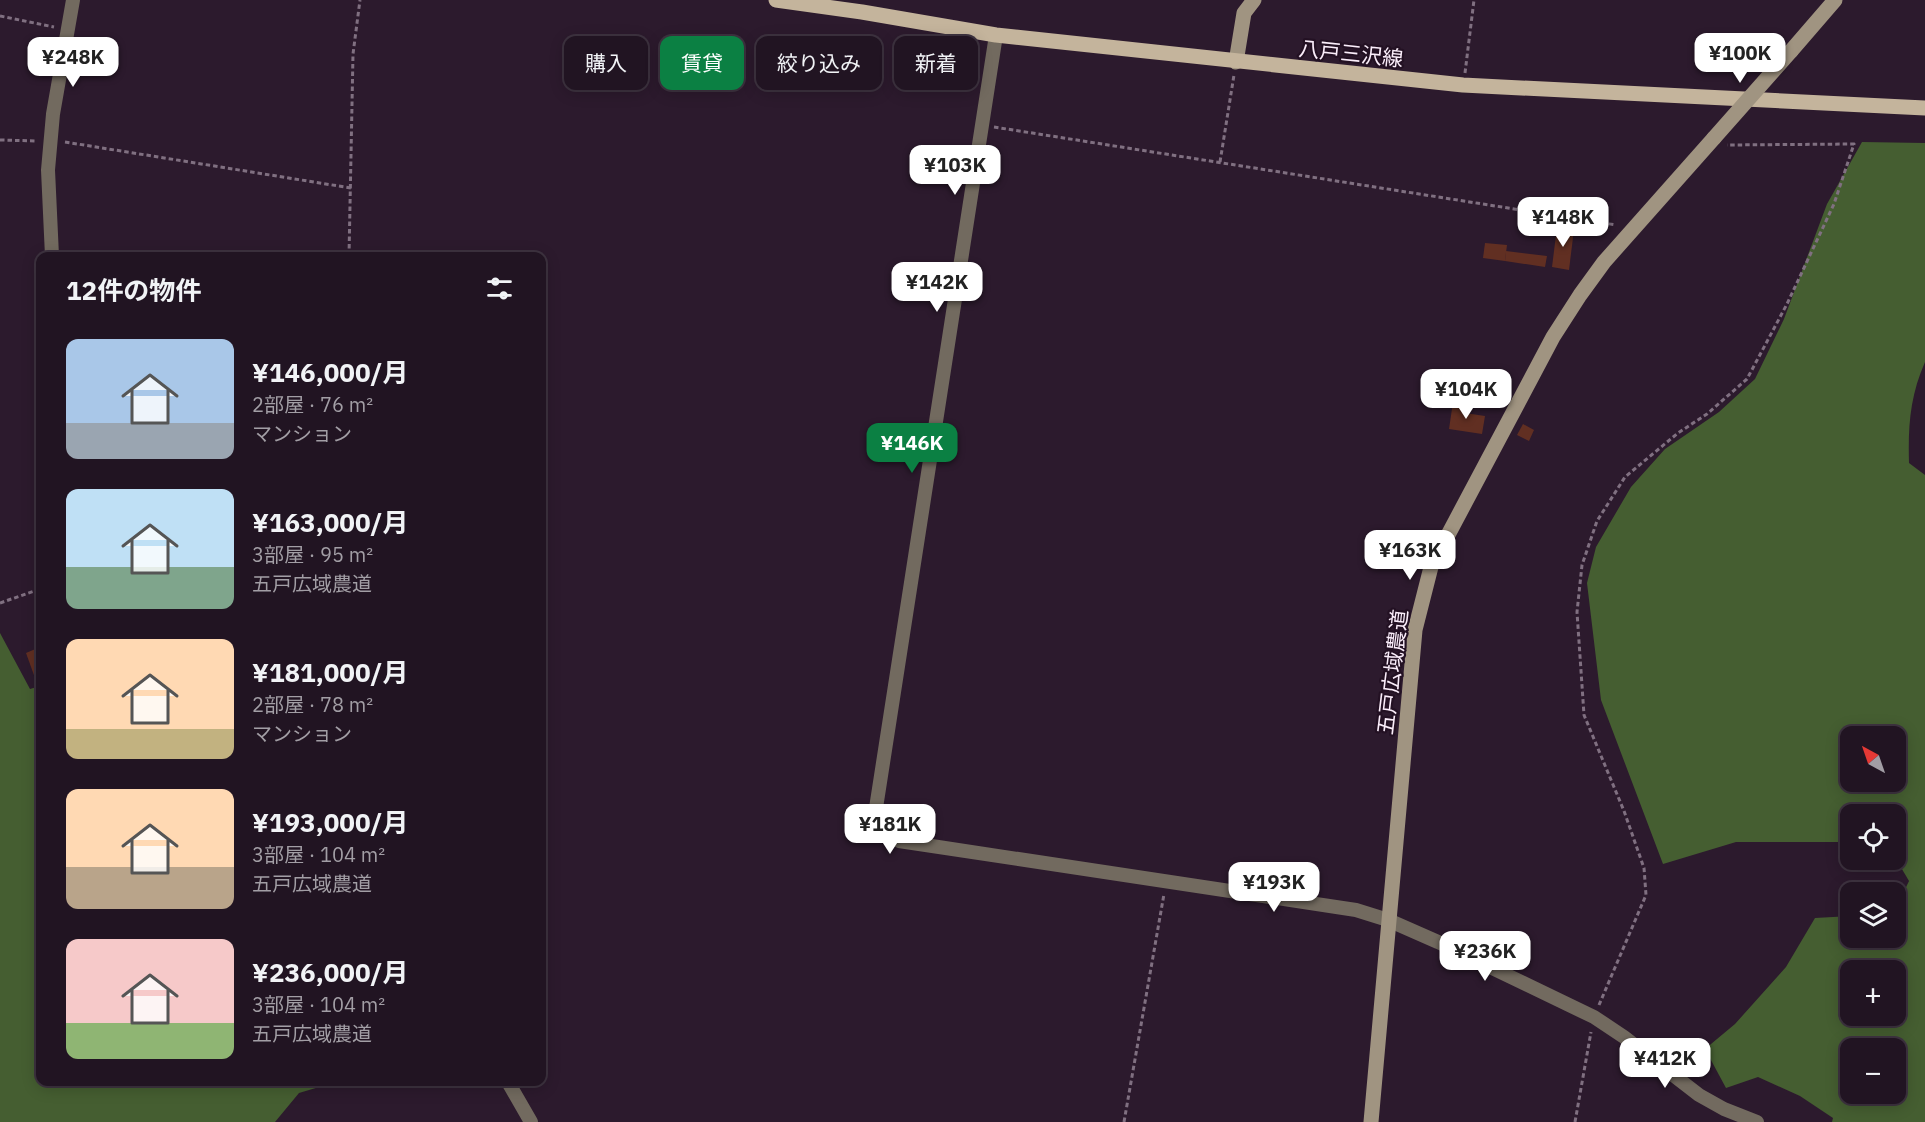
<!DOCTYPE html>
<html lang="ja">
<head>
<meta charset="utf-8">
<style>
  body { margin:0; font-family:"IBM Plex Sans","Noto Sans JP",sans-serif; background:#291d2a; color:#f1f3f6; height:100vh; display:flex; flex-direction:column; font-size:22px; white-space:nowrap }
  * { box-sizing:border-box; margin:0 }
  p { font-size:20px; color:#a29ea5 }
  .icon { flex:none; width:33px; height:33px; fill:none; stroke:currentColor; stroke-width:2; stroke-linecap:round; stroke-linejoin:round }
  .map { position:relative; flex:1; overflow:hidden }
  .sheet { position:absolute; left:36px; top:252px; width:510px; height:834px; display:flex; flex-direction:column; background:#211422; border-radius:12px; box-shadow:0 3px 15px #0003,0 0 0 2px #3e3340 }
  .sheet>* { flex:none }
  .banner { position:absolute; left:564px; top:36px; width:570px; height:54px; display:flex; gap:12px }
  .needle { width:39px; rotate:320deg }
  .controls { position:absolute; left:1840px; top:726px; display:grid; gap:12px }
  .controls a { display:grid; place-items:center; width:66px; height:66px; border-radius:12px; background:#211422; box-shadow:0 3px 15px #0003,0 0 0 2px #3e3340; font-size:30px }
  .price { position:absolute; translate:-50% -51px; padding:0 14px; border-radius:12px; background:#fff; color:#222; font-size:20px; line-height:39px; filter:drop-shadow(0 2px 3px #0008) }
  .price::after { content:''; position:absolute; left:50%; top:36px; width:18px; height:14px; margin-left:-9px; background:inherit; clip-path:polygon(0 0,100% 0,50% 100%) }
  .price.selected { background:#0b8043; color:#fff }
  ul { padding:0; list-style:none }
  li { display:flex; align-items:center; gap:18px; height:150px; padding:0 30px }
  li span { display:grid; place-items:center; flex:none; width:168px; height:120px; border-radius:12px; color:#555 }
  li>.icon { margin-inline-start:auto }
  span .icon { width:72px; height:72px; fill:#fffc; stroke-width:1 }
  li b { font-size:26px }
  h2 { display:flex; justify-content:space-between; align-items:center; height:72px; padding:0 30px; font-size:26px }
  .pill { padding:0 21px; border-radius:12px; background:#211422; box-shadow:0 3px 15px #0003,0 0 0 2px #3e3340; font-size:21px; line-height:54px }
  .pill.selected { background:#0b8043; color:#fff }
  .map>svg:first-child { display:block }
</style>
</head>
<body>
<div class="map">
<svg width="1925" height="1122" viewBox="0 0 1925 1122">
  <rect width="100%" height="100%" fill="#2c1a2d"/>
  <g fill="#455e31" fill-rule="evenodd">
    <path d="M1862,142l63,1v219c-15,34 -17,64 -16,101l16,12v647h-93l1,-4 -33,-22 -42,-19 -32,11 -21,-39 30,-25 51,-57 29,-49 36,-2v22h45v-30l13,-27 -13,-22v-45h-45v28h-115l-73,22 -62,-164 -14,-117 9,-36 35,-60 34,-38 54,-37 36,-33 29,-60 43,-115zM1851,736h45v46h-45zM1851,970h45v46h-45zM1851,1048h45v46h-45z"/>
    <polygon points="0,633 30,689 40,686 40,1082 336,1082 299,1093 275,1122 0,1122"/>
  </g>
  <g fill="#612f22">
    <polygon points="1557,227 1574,229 1569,270 1552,267"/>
    <polygon points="1485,243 1507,245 1505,261 1483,258"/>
    <polygon points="1506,251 1547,256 1545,267 1505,261"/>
    <polygon points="1453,402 1466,404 1465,413 1485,416 1482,434 1449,429"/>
    <polygon points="1523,424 1534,430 1529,441 1517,435"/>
    <polygon points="40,647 40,689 39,689 26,653"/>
  </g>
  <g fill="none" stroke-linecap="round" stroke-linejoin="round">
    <g stroke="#807081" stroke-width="3" stroke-dasharray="4.5 3" stroke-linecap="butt">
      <polyline points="0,16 54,27"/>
      <polyline points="1465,73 1474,0"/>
      <polyline points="994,127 1616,225"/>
      <polyline points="0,140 37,141"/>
      <polyline points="65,142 351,188"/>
      <polyline points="1220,162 1234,75"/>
      <polyline points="349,256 353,54 360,0"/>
      <polyline points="0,603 40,589"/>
      <polyline points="1599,1005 1646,895 1644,868 1624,811 1584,715 1577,612 1582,565 1597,521 1625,477 1678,433 1707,414 1747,379 1787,304 1834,204 1854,144 1727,145"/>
      <polyline points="1124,1122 1164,894"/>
      <polyline points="1575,1122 1591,1032"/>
    </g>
    <g stroke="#726a5f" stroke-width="14">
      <polyline points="996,35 876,808 881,825 899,841 1356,910 1388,920 1438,942 1594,1017 1624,1037 1699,1095 1724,1109 1757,1122"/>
      <polyline points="52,256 48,170 53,114 73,0"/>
      <polyline points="508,1082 531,1122"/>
    </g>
    <g stroke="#a09481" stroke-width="15">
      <polyline points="1791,51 1835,0"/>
      <polyline points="1236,62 1244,13 1254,0"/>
      <polyline points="1371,1122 1415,630 1431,567 1553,337 1580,295 1604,262 1714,138"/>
    </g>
    <polyline stroke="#c4b49c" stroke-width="15" points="776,0 862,12 996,35 1463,85 1925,108"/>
    <polyline stroke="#a09481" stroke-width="15" points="1714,138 1791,51"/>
  </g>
  <g text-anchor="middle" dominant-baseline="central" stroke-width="4.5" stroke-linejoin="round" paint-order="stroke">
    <g font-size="21" fill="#fbeefb" stroke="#231123">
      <text transform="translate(1351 53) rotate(6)">八戸三沢線</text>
      <text transform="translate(1392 672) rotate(-83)">五戸広域農道</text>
    </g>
  </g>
</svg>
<div class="controls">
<a><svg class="needle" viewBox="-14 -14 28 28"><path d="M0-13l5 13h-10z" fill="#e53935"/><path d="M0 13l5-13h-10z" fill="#a29ea5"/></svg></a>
<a><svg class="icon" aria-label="locate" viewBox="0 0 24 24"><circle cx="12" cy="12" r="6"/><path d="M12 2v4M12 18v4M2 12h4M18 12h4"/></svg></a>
<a><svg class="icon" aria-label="layers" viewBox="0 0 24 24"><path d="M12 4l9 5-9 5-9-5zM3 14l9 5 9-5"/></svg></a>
<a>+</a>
<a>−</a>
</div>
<b class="price" style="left:1740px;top:84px">¥100K</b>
<b class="price" style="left:73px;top:88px">¥248K</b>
<b class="price" style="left:955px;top:196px">¥103K</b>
<b class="price" style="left:1563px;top:248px">¥148K</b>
<b class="price" style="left:937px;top:313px">¥142K</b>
<b class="price" style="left:1466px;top:420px">¥104K</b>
<b class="price selected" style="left:912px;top:474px">¥146K</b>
<b class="price" style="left:1410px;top:581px">¥163K</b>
<b class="price" style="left:890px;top:855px">¥181K</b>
<b class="price" style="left:1274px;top:913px">¥193K</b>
<b class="price" style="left:1485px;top:982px">¥236K</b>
<b class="price" style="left:1665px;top:1089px">¥412K</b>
<div class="banner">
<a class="pill">購入</a>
<a class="pill selected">賃貸</a>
<a class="pill">絞り込み</a>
<a class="pill">新着</a>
</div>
<section class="sheet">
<h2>12件の物件<svg class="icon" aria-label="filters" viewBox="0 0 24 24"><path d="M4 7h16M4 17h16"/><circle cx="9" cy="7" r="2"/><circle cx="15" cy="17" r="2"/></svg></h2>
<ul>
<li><span style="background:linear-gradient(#a9c7e8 70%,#9aa5b1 0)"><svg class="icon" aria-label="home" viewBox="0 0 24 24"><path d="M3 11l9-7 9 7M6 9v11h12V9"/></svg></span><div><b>¥146,000/月</b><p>2部屋 · 76 m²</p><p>マンション</p></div></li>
<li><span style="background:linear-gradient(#bfe0f5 65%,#7fa58c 0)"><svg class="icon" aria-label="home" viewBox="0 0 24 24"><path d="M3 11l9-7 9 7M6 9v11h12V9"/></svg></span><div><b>¥163,000/月</b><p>3部屋 · 95 m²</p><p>五戸広域農道</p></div></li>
<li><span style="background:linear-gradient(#ffd9b3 75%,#c2b280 0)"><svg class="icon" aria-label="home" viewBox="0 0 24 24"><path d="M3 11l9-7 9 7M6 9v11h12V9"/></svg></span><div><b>¥181,000/月</b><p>2部屋 · 78 m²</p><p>マンション</p></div></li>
<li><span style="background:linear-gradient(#ffd9b3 65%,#b9a48a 0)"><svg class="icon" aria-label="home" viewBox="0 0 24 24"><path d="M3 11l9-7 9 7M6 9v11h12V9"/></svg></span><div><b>¥193,000/月</b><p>3部屋 · 104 m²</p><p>五戸広域農道</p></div></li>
<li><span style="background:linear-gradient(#f6c9c9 70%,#8fb573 0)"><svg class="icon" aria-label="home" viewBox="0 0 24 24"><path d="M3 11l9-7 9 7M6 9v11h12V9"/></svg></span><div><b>¥236,000/月</b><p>3部屋 · 104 m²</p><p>五戸広域農道</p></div></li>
</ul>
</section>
</div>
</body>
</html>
